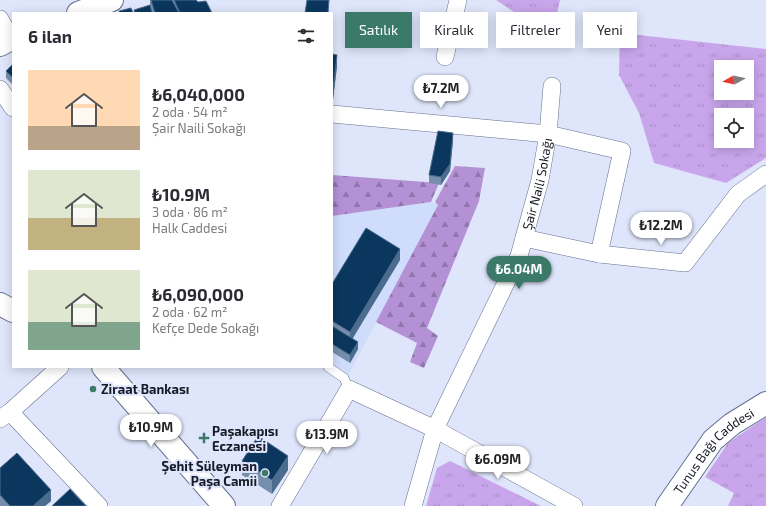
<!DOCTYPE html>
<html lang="tr">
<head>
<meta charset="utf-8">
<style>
  body { margin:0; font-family:"Exo 2",sans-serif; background:#f7f7f7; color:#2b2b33; height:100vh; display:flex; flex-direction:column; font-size:15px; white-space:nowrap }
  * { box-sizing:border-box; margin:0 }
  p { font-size:13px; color:#7c7c81 }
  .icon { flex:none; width:22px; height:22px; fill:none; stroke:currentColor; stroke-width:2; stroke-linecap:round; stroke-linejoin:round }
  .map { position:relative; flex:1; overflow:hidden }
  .details { position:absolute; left:12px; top:12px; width:321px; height:356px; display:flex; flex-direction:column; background:#fff; border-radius:0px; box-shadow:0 2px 10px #0003 }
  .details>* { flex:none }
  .hud { position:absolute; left:345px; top:12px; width:361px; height:36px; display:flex; gap:8px }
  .needle { width:26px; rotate:262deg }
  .tools { position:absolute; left:714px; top:60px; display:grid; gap:8px }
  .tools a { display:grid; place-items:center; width:40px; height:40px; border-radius:0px; background:#fff; box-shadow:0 2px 10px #0003; font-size:20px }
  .price { position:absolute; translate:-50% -34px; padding:0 9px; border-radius:14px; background:#fff; color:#222; font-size:13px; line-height:26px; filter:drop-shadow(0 1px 2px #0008) }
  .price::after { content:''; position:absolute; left:50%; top:24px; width:12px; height:9px; margin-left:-6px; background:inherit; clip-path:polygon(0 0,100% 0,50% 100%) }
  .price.selected { background:#3b7a69; color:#fff }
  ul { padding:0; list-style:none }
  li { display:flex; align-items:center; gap:12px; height:100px; padding:0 16px }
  li span { display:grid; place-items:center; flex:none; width:112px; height:80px; border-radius:0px; color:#555 }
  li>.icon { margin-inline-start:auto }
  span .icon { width:48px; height:48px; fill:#fffc; stroke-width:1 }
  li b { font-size:17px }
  h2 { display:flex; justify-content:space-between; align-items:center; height:48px; padding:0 16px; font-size:17px }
  .tag { padding:0 14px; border-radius:0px; background:#fff; box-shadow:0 2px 10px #0003; font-size:14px; line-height:36px }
  .tag.selected { background:#3b7a69; color:#fff }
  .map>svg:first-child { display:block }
</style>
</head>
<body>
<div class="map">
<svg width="766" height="506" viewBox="0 0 766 506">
  <defs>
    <pattern id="forest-firs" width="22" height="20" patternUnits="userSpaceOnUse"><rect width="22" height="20" fill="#b491d5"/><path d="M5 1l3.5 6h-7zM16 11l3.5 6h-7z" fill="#9176ad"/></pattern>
    <pattern id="park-tufts" width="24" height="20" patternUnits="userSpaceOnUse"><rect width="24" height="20" fill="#c9a6eb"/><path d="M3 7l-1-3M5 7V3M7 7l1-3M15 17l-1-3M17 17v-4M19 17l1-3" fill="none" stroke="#ac8eca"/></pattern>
  </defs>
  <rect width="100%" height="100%" fill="#dfe6fb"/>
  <polygon fill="#cfdcfc" points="431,202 439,205 346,379 332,367 332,216"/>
  <g fill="url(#forest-firs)">
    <polygon points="455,166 485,168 479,201 427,328 438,336 424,368 410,362 417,343 376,322 438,205 435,202"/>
    <polygon points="332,175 439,183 431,202 332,216"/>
  </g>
  <g fill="url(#park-tufts)" fill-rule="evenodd">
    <polygon points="496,0 560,0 552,37"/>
    <path d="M620,33l146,16v109l-40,25 -72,-20 -15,-50 -20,-38zM721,67h26v26h-26zM721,115h26v26h-26z"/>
    <polygon points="766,417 766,506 728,506 734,493 705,477 728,443"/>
    <polygon points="450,461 541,506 426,506 437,468"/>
  </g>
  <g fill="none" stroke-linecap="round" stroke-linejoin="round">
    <g stroke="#66718f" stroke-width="10">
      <polyline id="lane" points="328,367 344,378 349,389"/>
    </g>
    <g stroke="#66718f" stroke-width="18">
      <g id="street">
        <polyline points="0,19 11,39"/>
        <polyline points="445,57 458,0"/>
        <polyline points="0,89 13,108"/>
        <polyline points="332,114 548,134 622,151 599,254"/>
        <polyline points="524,238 599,254 685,263 738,194 766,174"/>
        <polyline points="10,412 99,506"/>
        <polyline points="0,419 10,412 60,367"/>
        <polyline points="280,506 349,389 435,429 574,506"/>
        <path id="s1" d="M413,506l22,-77 84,-173 21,-76 8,-46 4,-48"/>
      </g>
    </g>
    <g stroke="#66718f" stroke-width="24">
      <g id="secondary">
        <polyline points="78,13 112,0"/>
        <polyline points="0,45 13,38"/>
        <polyline points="0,304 13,311"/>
        <polyline points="103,367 224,506"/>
        <path id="s2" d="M667,506l46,-66 19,-16 34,-21"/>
      </g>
    </g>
    <use href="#lane" stroke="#fff" stroke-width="9"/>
    <use href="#street" stroke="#fff" stroke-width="17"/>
    <use href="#secondary" stroke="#fff" stroke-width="22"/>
  </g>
  <g fill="#758eac">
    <polygon points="150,0 196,0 198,2 212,13 134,13 134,10 150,5"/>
    <polygon points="332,54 337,66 332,108"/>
    <polygon points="13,64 13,85 6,78 6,71"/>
    <polygon points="453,141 450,171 441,185 429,183 429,175"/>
    <polygon points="400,260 352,338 358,349 350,363 332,352 332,284"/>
    <polygon points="242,461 288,470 272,494 242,475"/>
    <polygon points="0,468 51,501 45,506 0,506"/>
  </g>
  <g fill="#4b6c8d">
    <polygon points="337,55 337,66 332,108 332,97"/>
    <polygon points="453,133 453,141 450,171 441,185 441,177"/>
    <polygon points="400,249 400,260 350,343 350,332"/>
    <polygon points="358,342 358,349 350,363 350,355"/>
    <polygon points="288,456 288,470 272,494 272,480"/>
    <polygon points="51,490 51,501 45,506 33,506"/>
  </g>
  <g fill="#0b375e" stroke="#4b6c8d">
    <polygon points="151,0 172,0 179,13 155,13"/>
    <polygon points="174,0 196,0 198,2 206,1 212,13 180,13"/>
    <polygon points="307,0 329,0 328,13 305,13"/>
    <polygon points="150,5 152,13 135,13 134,10"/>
    <polygon points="131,8 133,13 120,13 119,11"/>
    <polygon points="332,54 337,55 332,97"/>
    <polygon points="13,64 13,78 6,71"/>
    <polygon points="438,131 453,133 450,164 441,177 429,175"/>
    <polygon points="366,228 400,249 350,332 332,321 332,284"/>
    <polygon points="332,326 358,342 350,355 332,344"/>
    <polygon points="258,436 288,456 272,480 242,461"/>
    <polygon points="17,453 51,490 33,506 10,506 0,495 0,468"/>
    <polygon points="70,489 86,506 52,506"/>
  </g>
  <g fill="#3b7a69" stroke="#dfe6fb" stroke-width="1.5">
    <circle cx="93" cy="389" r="4"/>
    <path d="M202 432h4v4h4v4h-4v4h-4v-4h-4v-4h4z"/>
    <circle cx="265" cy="473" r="4"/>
  </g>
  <g text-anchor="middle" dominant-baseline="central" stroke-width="4" stroke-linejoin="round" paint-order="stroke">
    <g font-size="13" fill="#171b27" stroke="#dfe6fb">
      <text stroke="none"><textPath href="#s1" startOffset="347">Şair Naili Sokağı</textPath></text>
      <text stroke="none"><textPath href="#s2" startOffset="73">Tunus Bağı Caddesi</textPath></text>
    </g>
    <g font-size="13" font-weight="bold" fill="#171b27" stroke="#dfe6fb" text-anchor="start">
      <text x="101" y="389">Ziraat Bankası</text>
      <text x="212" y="431">Paşakapısı<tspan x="212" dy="15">Eczanesi</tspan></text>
      <text x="257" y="466" text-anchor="end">Şehit Süleyman<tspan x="257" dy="15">Paşa Camii</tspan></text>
    </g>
  </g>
</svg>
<div class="tools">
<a><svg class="needle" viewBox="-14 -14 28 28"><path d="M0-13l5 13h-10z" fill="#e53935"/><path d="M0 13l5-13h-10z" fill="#7c7c81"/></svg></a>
<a><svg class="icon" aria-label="locate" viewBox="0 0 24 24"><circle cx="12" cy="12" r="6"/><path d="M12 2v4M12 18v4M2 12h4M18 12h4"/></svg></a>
</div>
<b class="price" style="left:441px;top:109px">₺7.2M</b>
<b class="price" style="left:661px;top:246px">₺12.2M</b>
<b class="price selected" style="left:519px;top:290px">₺6.04M</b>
<b class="price" style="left:151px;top:448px">₺10.9M</b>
<b class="price" style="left:327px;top:455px">₺13.9M</b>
<b class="price" style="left:498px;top:480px">₺6.09M</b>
<div class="hud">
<a class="tag selected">Satılık</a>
<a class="tag">Kiralık</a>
<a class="tag">Filtreler</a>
<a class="tag">Yeni</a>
</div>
<section class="details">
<h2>6 ilan<svg class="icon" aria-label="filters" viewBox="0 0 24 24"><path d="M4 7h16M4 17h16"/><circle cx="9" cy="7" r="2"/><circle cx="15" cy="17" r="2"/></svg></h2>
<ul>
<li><span style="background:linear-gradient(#ffd9b3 70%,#b9a48a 0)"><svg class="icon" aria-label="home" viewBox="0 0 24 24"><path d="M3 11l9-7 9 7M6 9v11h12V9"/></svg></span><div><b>₺6,040,000</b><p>2 oda · 54 m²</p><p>Şair Naili Sokağı</p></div></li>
<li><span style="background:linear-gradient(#dfe7d0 60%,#c2b280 0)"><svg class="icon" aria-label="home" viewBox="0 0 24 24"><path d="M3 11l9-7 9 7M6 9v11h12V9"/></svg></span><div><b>₺10.9M</b><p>3 oda · 86 m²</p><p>Halk Caddesi</p></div></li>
<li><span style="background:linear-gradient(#dfe7d0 65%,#7fa58c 0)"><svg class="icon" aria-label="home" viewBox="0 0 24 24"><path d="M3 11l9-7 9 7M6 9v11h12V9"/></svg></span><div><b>₺6,090,000</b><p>2 oda · 62 m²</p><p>Kefçe Dede Sokağı</p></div></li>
</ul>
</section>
</div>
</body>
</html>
